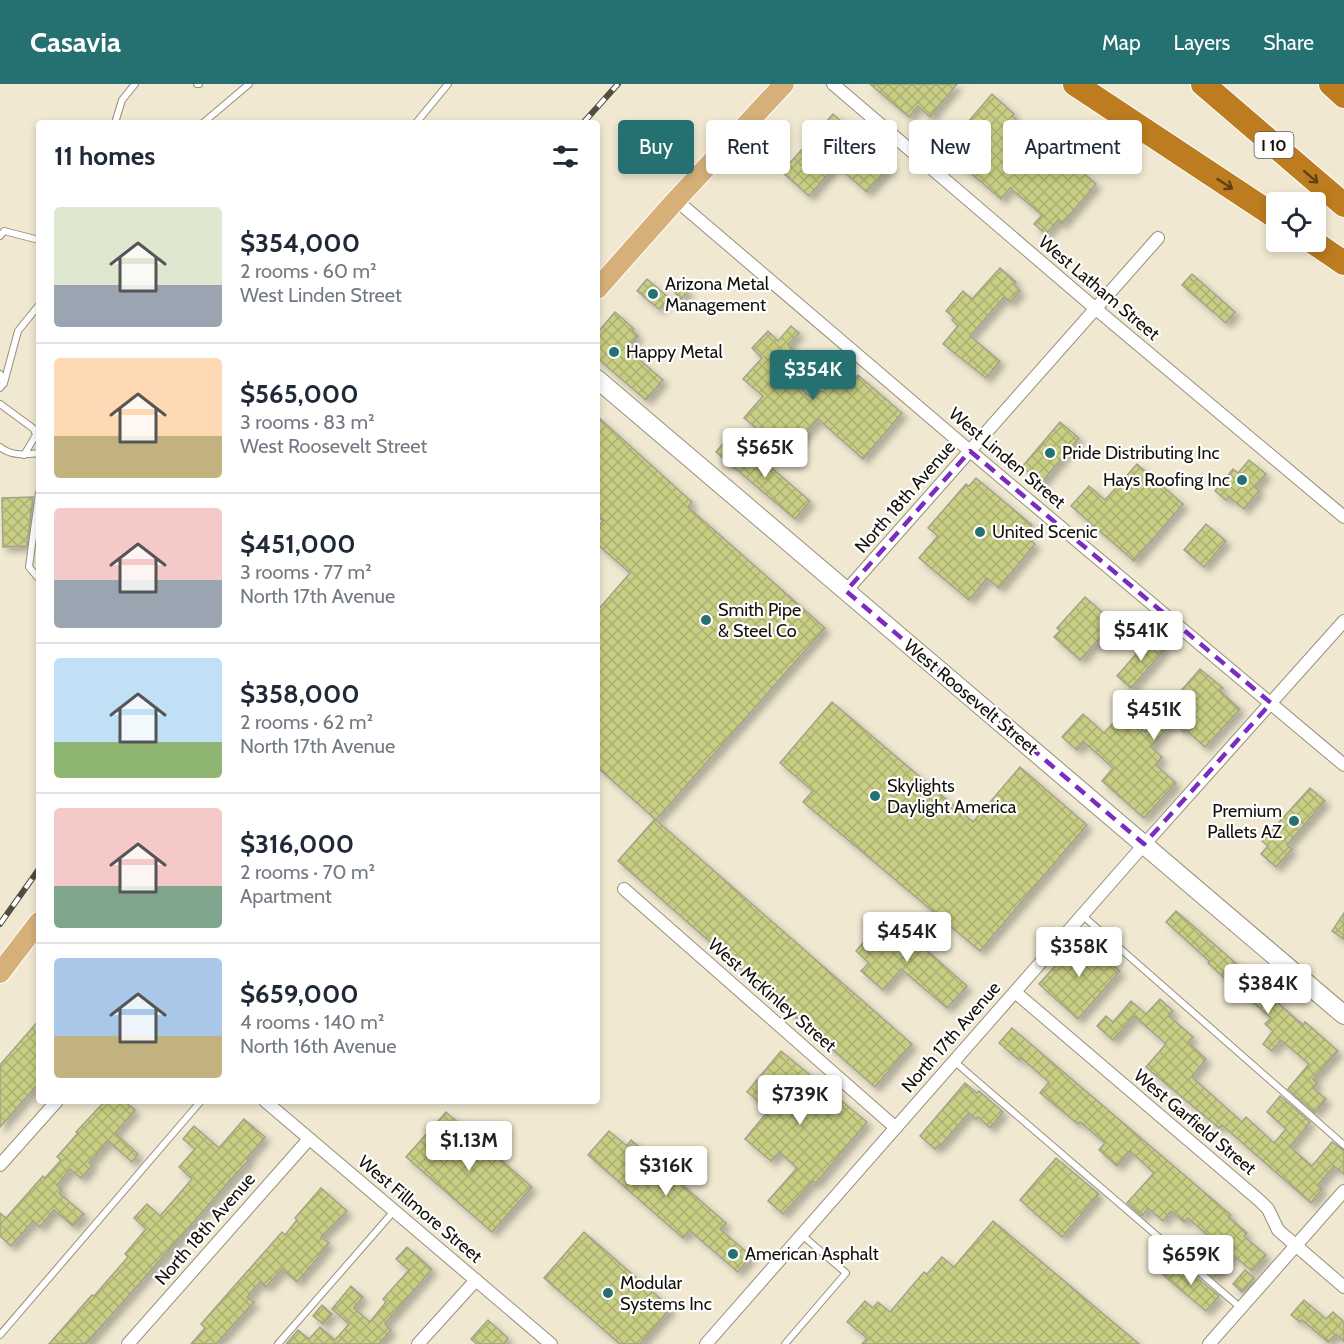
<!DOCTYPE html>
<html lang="en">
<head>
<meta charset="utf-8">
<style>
  body { margin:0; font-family:Cabin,sans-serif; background:#f6f6f7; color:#1f2937; height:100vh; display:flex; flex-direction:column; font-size:22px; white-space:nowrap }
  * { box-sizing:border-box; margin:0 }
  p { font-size:20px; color:#747a83 }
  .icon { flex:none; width:33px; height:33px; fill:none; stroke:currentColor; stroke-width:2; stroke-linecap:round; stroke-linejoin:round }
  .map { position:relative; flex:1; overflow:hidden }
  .panel { position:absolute; left:36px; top:36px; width:564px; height:984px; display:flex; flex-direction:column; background:#fff; border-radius:6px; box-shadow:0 3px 9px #0003 }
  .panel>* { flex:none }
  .banner { position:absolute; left:618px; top:36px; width:570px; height:54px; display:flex; gap:12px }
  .buttons { position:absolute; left:1266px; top:108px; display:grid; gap:12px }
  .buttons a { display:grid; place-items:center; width:60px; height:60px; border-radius:6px; background:#fff; box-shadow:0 3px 9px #0003; font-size:30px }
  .price { position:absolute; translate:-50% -51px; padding:0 14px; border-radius:6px; background:#fff; color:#222; font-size:20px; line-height:39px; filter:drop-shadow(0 2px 3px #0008) }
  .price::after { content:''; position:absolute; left:50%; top:36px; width:18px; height:14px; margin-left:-9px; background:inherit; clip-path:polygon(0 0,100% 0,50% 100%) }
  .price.active { background:#257070; color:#fff }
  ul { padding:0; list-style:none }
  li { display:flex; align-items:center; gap:18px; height:150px; padding:0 18px }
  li+li { border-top:2px solid #e0e1e3 }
  li span { display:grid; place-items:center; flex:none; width:168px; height:120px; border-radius:6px; color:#555 }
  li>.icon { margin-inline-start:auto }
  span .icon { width:72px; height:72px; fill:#fffc; stroke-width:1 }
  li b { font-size:26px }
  h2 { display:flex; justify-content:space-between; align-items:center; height:72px; padding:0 18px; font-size:26px }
  .pill { padding:0 21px; border-radius:6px; background:#fff; box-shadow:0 3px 9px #0003; font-size:21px; line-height:54px }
  .pill.active { background:#257070; color:#fff }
  header { display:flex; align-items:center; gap:36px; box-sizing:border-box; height:84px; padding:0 30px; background:#257070; color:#fff }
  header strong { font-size:28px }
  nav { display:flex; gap:33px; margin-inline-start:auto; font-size:21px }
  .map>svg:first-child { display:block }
</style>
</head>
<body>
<header>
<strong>Casavia</strong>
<nav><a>Map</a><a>Layers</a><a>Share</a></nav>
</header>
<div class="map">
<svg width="1344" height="1260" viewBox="0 0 1344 1260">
  <defs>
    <pattern id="building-cross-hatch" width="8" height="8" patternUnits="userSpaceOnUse" patternTransform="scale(1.5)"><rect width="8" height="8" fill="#c8ce83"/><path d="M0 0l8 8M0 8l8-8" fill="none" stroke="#abb070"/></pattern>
    <filter id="shadow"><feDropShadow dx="5" dy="5" stdDeviation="3" flood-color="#0004"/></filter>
  </defs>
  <rect width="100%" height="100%" fill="#f0e8d1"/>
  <g fill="url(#building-cross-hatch)" stroke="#a1a38d" stroke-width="1.5" filter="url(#shadow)">
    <polygon points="870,0 957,0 930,33 918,22 909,33"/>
    <polygon points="992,10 1014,30 1012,32 1078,88 1080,86 1096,100 1062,140 1058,136 1046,150 1034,140 1042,131 1010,104 1001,115 944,66"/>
    <polygon points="833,30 891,82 867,108 836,81 809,112 782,88"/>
    <polygon points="1000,184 1016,198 1014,201 1020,207 1010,218 1004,213 970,252 1000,277 986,294 943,260 958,242 952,236 954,234 946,227 963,207 972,215"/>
    <polygon points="1192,190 1235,228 1226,239 1182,201"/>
    <polygon points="647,195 669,214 659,225 637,207"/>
    <polygon points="680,199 688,207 681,215 673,207"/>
    <polygon points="615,228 634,245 632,247 638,252 627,265 663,296 646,316 597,274 597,249"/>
    <polygon points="791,242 799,249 788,261 814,283 798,302 813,315 821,306 823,308 838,290 850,300 858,291 902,329 863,375 818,335 788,370 744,334 763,312 743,295 762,274 752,264 768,247 778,257"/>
    <polygon points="597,332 692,418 688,423 825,544 656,736 912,960 875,1003 618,777 655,735 597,683 597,527 630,489 597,460 597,444 603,437 597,432"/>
    <polygon points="1060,338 1079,354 1041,399 1022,383"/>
    <polygon points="728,354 762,383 766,379 810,417 795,435 716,368"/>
    <polygon points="1249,376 1266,390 1255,403 1259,407 1244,425 1229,413 1226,416 1215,407 1233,385 1238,389"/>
    <polygon points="1137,380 1183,420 1134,477 1071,422 1089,402 1105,416"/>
    <polygon points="976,394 1032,441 1024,451 1035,460 999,504 987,494 969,516 919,474 938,452 928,444 966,400 969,402"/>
    <polygon points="33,413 27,462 3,463 2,414"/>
    <polygon points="1206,440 1226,457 1204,483 1184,466"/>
    <polygon points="1085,513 1114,539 1080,576 1054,553 1060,547 1057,544"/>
    <polygon points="1151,553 1165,565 1131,604 1117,592"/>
    <polygon points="1200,585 1223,604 1220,607 1240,625 1205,663 1186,646 1184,648 1173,638 1151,663 1162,673 1156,681 1176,699 1144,734 1102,697 1113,684 1084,658 1077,666 1062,653 1083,630 1104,649 1123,628 1145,648"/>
    <polygon points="832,618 973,738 1020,683 1087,741 980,867 803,718 813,707 780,679"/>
    <polygon points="1310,704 1325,717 1287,761 1292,765 1276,783 1261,770 1268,762 1262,757"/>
    <polygon points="1176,827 1270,909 1269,911 1303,941 1305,938 1338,967 1313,995 1317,999 1313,1004 1326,1015 1315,1029 1288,1005 1309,980 1281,956 1272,967 1263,960 1273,947 1265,940 1271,934 1229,898 1208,879 1209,877 1166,838"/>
    <polygon points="1344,829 1344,855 1332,847"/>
    <polygon points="887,831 967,902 947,924 901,885 883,906 861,887 869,879 856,867"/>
    <polygon points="1081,853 1120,887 1078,935 1039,900"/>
    <polygon points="1160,915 1173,927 1169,932 1193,953 1188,958 1206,975 1192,993 1242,1038 1246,1033 1274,1059 1286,1045 1267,1028 1280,1012 1310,1038 1290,1063 1312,1082 1332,1058 1344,1066 1344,1090 1334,1082 1318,1101 1322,1105 1311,1119 1222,1041 1219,1044 1146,983 1166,960 1134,932 1113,956 1097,942 1106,932 1113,938 1131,917 1146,930"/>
    <polygon points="39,936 39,999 0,1043 0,981"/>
    <polygon points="1012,944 1231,1131 1229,1133 1247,1149 1244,1152 1266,1171 1252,1187 1233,1171 1214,1194 1203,1184 1221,1163 1188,1134 1184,1138 1171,1127 1163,1137 1148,1124 1142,1132 1127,1119 1154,1089 1130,1067 1117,1082 1099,1066 1105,1059 1080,1038 1078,1040 1040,1009 1049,998 1021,974 1019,976 999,959"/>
    <polygon points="781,967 867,1038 816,1099 813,1097 783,1130 768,1117 797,1084 779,1068 771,1077 745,1055 769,1026 747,1008"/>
    <polygon points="965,999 977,1009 979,1007 1003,1028 990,1044 978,1033 976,1035 969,1029 940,1062 939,1061 935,1065 920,1052"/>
    <polygon points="105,1017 124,1017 135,1026 115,1049 138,1070 132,1078 108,1057 89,1079 92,1082 81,1094 70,1085 57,1101 62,1106 59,1109 84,1130 73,1142 54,1126 40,1143 33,1137 11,1162 0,1152 0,1129 6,1134 43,1092 45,1094 61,1076 57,1073 78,1049 76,1048"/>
    <polygon points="446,1028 532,1103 492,1148 406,1073"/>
    <polygon points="244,1035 265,1053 247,1074 249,1076 234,1092 86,1260 49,1260 92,1211 94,1212 128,1173 125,1170 146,1145 134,1134 147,1120 160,1132 192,1095 179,1083 195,1065 183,1055 194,1042 219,1064"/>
    <polygon points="609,1047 627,1062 631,1056 726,1139 720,1145 751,1172 738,1188 689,1146 683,1154 588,1071"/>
    <polygon points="1056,1074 1099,1110 1062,1153 1020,1116"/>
    <polygon points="321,1104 347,1127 321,1153 329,1159 316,1176 297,1198 282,1185 266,1203 260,1198 247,1213 254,1218 216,1260 191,1260 205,1244 201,1240 282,1148 285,1151 297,1136 295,1134"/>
    <polygon points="993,1137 1139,1260 862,1260 867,1254 847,1238 865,1217 873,1224 878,1218 890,1228 924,1188 927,1190 942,1173 954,1183"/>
    <polygon points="584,1148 671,1224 640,1260 620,1260 544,1194"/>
    <polygon points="407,1163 432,1185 385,1240 391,1246 379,1260 286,1260 298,1246 309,1255 320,1243 335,1256 349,1240 332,1225 351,1202 363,1213 354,1224 370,1238 386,1218 383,1215 409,1186 396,1175"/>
    <polygon points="1175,1176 1219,1212 1206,1227 1163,1191"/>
    <polygon points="1245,1186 1254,1194 1242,1208 1233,1200"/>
    <polygon points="1304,1216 1326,1235 1333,1228 1344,1238 1344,1257 1336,1250 1328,1258 1302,1236 1300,1238 1291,1231"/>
    <polygon points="322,1221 332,1230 323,1240 313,1232"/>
    <polygon points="488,1236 508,1254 504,1260 477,1260 471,1255"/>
  </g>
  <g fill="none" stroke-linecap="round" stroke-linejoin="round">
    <g stroke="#968f7a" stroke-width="8">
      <g id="lane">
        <polyline points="197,0 199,0"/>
        <polyline points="115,39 122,16 135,0"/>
        <polyline points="203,39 249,0"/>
        <polyline points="416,39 448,0"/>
        <polyline points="0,152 4,147 39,156"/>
        <polyline points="0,290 4,299 0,304"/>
        <polyline points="4,299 18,247 39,221"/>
        <polyline points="0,320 34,345 36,351 24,371"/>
        <path d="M0,363c11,9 25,8 39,6"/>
        <polyline points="39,409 29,483 39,495"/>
        <polyline points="1082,831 1344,1061"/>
        <polyline points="955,978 1241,1224"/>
        <polyline points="0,1251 201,1017"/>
        <polyline points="278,1260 394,1127"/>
        <polyline points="785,1260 846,1189 802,1151"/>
      </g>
    </g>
    <g stroke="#968f7a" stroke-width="14">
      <g id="street">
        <polyline points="833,0 1096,225 1344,433"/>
        <polyline points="676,116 970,367 1344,681"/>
        <polyline points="846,507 1158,154"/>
        <polyline points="624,805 896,1044"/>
        <polyline points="1015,908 1260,1117 1268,1125 1278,1146 1344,1203"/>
        <polyline points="265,1017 551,1260"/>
        <polyline points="0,1081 57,1017"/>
        <polyline points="128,1260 309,1055"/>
        <polyline points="418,1260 476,1196"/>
        <polyline points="706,1260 1134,772 1344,537"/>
        <polyline points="1209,1260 1344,1107"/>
      </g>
    </g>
    <g stroke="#968f7a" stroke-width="20">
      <polyline id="secondary" points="597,295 1344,931"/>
    </g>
    <g stroke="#fff" stroke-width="22">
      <g id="primary">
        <polyline points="597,205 676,116 784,0"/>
        <polyline points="0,889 39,838"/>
      </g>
    </g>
    <g stroke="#fff" stroke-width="26">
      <g id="highway">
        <polyline points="1075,0 1276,133"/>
        <polyline points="1203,0 1344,121"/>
        <polyline points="1331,0 1344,12"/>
        <polyline points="1313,158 1344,179"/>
      </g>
    </g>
    <use href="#lane" stroke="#fff" stroke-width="6"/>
    <use href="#street" stroke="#fff" stroke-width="12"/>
    <use href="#secondary" stroke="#fff" stroke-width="18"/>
    <use href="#primary" stroke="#d7b079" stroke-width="20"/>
    <use href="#highway" stroke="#bc7c1f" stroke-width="24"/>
    <g stroke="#524d41" stroke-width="6">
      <g id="rail">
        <polyline points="583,39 618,0"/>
        <polyline points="0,840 39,785"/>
      </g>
    </g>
    <use href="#rail" stroke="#fff" stroke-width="4" stroke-dasharray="11" stroke-linecap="butt"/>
  </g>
  <defs><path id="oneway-shaft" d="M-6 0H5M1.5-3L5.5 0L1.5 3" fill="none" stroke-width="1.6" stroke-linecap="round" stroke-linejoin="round" transform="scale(1.5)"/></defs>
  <g stroke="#604113">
    <use href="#oneway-shaft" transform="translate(1311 93) rotate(41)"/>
    <use href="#oneway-shaft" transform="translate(1225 100) rotate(33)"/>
  </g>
  <path fill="none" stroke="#7b2cbf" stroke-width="4.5" stroke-dasharray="12 8" stroke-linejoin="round" d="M970,367l301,252 -127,141 -298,-253z"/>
  <g fill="#257070" stroke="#fff" stroke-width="2">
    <circle cx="653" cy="210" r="6"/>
    <circle cx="614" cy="268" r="6"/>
    <circle cx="1050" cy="369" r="6"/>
    <circle cx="1242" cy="396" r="6"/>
    <circle cx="980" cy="448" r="6"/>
    <circle cx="706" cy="536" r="6"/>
    <circle cx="875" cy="712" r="6"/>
    <circle cx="1294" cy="737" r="6"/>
    <circle cx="733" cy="1170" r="6"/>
    <circle cx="608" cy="1209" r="6"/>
  </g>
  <g text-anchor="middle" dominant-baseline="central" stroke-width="4.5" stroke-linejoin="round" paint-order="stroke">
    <rect fill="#fff" stroke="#5a5853" stroke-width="1.5" x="1254.5" y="48" width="39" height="26" rx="4.5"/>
    <g font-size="16" font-weight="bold" fill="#141109">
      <text x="1274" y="61">I 10</text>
    </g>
    <g font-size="18" fill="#141109" stroke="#fff" text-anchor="start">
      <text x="665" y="200">Arizona Metal<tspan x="665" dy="21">Management</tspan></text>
      <text x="626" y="268">Happy Metal</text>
      <text x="1062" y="369">Pride Distributing Inc</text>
      <text x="1230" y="396" text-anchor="end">Hays Roofing Inc</text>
      <text x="992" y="448">United Scenic</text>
      <text x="718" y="526">Smith Pipe<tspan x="718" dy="21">&amp; Steel Co</tspan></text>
      <text x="887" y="702">Skylights<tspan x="887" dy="21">Daylight America</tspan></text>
      <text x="1282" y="727" text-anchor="end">Premium<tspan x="1282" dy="21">Pallets AZ</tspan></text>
      <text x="745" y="1170">American Asphalt</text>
      <text x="620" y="1199">Modular<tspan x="620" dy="21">Systems Inc</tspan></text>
    </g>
    <g font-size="18" fill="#141109" stroke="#fff">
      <text transform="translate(1099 204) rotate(40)">West Latham Street</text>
      <text transform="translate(1007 374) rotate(40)">West Linden Street</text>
      <text transform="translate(905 413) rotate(-49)">North 18th Avenue</text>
      <text transform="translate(971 613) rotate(40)">West Roosevelt Street</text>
      <text transform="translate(772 911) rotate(41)">West McKinley Street</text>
      <text transform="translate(951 953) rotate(-49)">North 17th Avenue</text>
      <text transform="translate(1195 1038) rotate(40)">West Garfield Street</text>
      <text transform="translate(420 1125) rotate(40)">West Fillmore Street</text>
      <text transform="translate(205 1145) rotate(-49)">North 18th Avenue</text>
    </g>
  </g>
</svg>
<div class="buttons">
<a><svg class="icon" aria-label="locate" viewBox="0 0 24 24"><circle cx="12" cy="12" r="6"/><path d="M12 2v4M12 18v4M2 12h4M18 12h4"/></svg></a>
</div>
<b class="price active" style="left:813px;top:317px">$354K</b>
<b class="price" style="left:765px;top:395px">$565K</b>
<b class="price" style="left:1141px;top:578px">$541K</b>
<b class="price" style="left:1154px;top:657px">$451K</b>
<b class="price" style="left:907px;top:879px">$454K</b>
<b class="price" style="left:1079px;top:894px">$358K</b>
<b class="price" style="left:1268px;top:931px">$384K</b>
<b class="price" style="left:800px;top:1042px">$739K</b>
<b class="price" style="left:469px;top:1088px">$1.13M</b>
<b class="price" style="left:666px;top:1113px">$316K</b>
<b class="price" style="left:1191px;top:1202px">$659K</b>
<div class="banner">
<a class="pill active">Buy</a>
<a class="pill">Rent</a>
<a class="pill">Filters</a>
<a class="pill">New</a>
<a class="pill">Apartment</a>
</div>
<section class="panel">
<h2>11 homes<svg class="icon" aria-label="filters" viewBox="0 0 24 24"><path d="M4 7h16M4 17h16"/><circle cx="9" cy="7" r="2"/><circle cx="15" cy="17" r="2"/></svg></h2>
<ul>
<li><span style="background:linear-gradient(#dfe7d0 65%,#9aa5b1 0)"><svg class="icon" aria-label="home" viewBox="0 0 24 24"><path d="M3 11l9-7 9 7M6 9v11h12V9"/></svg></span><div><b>$354,000</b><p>2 rooms · 60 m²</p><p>West Linden Street</p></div></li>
<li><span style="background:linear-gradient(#ffd9b3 65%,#c2b280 0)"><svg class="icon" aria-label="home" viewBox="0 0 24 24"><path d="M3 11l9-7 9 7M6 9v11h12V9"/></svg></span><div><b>$565,000</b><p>3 rooms · 83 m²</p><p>West Roosevelt Street</p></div></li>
<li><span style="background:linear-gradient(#f6c9c9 60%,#9aa5b1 0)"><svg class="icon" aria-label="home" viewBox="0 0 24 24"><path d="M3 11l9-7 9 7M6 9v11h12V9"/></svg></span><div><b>$451,000</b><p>3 rooms · 77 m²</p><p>North 17th Avenue</p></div></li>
<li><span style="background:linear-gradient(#bfe0f5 70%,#8fb573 0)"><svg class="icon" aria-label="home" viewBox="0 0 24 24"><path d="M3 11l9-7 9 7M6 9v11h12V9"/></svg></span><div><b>$358,000</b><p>2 rooms · 62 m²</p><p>North 17th Avenue</p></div></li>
<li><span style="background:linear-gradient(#f6c9c9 65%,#7fa58c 0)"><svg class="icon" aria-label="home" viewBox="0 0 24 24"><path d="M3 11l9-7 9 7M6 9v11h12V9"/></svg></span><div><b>$316,000</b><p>2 rooms · 70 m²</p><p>Apartment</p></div></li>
<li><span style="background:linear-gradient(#a9c7e8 65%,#c2b280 0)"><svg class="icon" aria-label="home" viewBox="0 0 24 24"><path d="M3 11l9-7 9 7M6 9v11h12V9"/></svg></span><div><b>$659,000</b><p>4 rooms · 140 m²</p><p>North 16th Avenue</p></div></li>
</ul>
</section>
</div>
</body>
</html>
